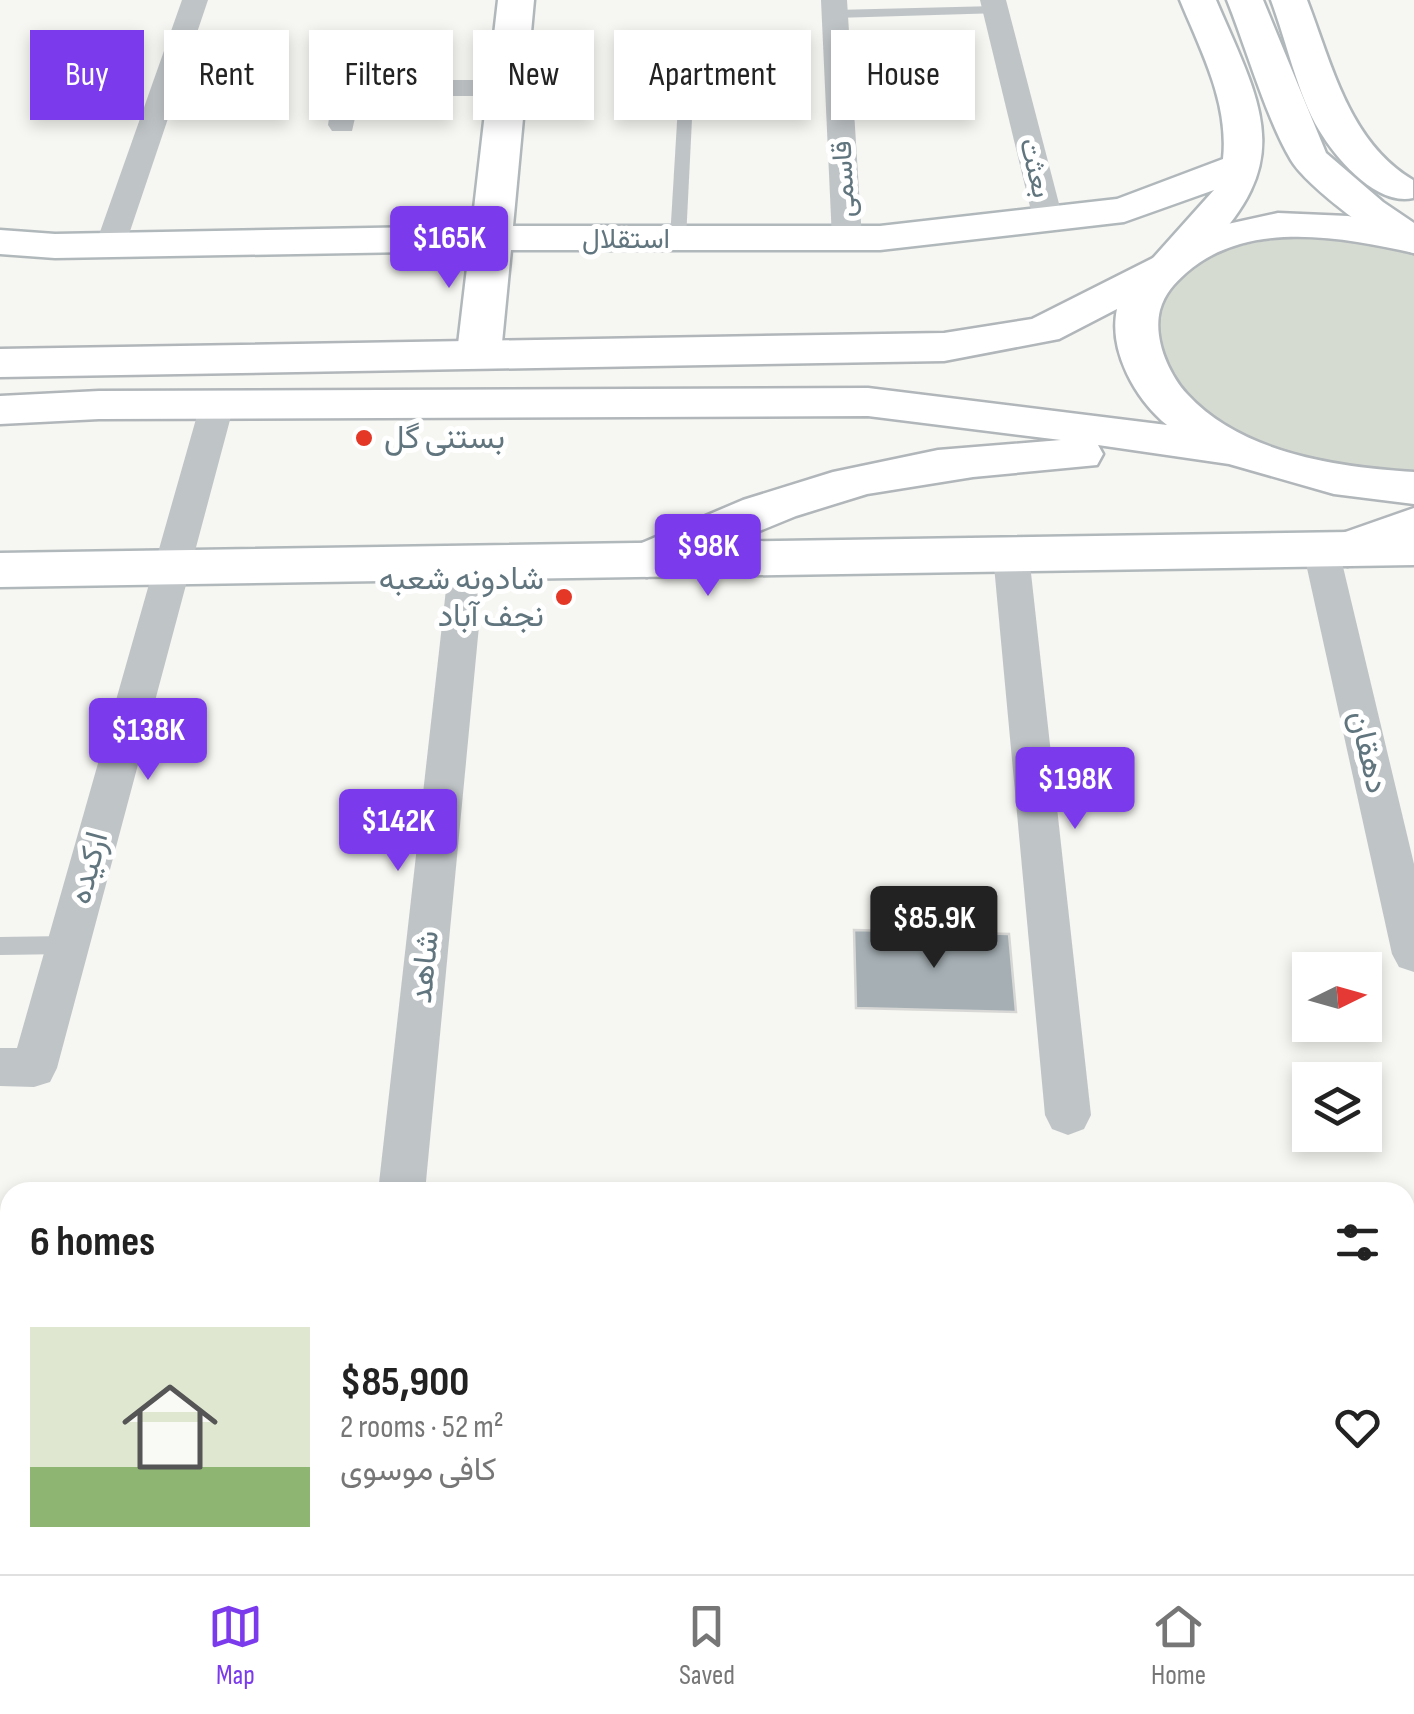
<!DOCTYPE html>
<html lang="en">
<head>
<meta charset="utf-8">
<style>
  body { margin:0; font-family:"Sofia Sans Condensed",Vazirmatn,sans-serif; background:#f6f6f6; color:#222; height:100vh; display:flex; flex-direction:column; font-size:38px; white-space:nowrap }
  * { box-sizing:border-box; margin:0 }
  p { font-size:32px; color:#767676 }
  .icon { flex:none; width:55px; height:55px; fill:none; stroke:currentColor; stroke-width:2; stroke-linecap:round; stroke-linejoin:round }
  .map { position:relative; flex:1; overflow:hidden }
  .panel { position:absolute; left:0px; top:1182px; width:1415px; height:392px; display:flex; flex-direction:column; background:#fff; border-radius:30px 30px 0 0; box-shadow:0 5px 15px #0003 }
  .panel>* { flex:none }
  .top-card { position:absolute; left:30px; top:30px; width:1355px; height:90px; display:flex; gap:20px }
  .needle { width:65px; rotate:85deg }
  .controls { position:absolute; left:1292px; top:952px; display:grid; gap:20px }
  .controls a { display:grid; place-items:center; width:90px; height:90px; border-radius:0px; background:#fff; box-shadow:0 5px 15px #0003; font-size:50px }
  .price { position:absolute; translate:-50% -85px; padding:0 22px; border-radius:10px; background:#7c3aed; color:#fff; font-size:32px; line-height:65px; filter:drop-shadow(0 2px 5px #0008) }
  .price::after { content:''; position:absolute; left:50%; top:60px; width:30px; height:22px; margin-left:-15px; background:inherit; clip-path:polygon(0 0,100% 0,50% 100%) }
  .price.current { background:#222; color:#fff }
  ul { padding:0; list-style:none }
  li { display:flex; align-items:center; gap:30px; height:250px; padding:0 30px }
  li+li { border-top:2px solid #e0e0e0 }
  li span { display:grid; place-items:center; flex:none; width:280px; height:200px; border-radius:0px; color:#555 }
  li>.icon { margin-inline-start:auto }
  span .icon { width:120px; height:120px; fill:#fffc; stroke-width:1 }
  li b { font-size:42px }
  h2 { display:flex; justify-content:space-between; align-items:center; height:120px; padding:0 30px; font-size:42px }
  .pill { padding:0 35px; border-radius:0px; background:#fff; box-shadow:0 5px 15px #0003; font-size:35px; line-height:90px }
  .pill.current { background:#7c3aed; color:#fff }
  .tabs { display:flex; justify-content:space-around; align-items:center; height:140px; border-top:2px solid #e0e0e0; background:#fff; font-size:28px; color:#767676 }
  .tabs a { display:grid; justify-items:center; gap:5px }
  .tabs .current { color:#7c3aed }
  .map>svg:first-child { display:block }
</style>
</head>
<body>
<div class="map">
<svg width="1414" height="1574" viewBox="0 0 1414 1574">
  <rect width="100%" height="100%" fill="#f6f6f2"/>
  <g fill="#d6dbd2">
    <path d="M1308,237l59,6 47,12v215c-71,4 -153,-14 -209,-60 -66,-55 -64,-126 20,-159 26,-10 55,-12 83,-14z"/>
    <polygon points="0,1479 10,1480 10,1565 1347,1565 1414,1569 1414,1574 0,1574"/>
  </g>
  <polygon fill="#a5afb4" stroke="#d7d7d5" stroke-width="2.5" points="854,930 1009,934 1016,1012 856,1008"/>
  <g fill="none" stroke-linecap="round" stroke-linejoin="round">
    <g stroke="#b1b8bb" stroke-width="5">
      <g id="secondary">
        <path d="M498,0h36l-21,226h367l237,-27 106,-40c6,-56 -22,-108 -43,-159h36c43,101 81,158 -7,247 -19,19 -29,36 -58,29l-6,-9 69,-77 -90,32 -244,28h-369l-10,103 -6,10 -16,4 -16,-4 -6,-10 12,-102 -414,7 -55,-4v-24l55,4 417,-8z"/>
        <path d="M1227,0h36l63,153 57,49 31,21v30c-29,-7 -108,-67 -123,-93 -25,-42 -45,-113 -64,-160z"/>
        <path d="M1271,0h36c25,65 42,142 106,180v18c-36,8 -76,-38 -94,-68 -21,-35 -33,-90 -48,-130z"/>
        <polygon points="1414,531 1414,565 0,587 0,553"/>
      </g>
    </g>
    <g stroke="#b0b6b9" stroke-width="5">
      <g id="primary">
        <path d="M1278,213l70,3 66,13v24c-72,-16 -167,-34 -228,20 -12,11 -21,20 -26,37 -7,28 8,63 27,84 55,60 151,73 227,78v32l-80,-10 -105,-30 -131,-19 5,9 -6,11 -124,12 -106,17 -71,22 -149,61 -17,-5 -8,-12 8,-12 113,-48 90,-28 105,-22 123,-10 -193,-24 -769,3 -99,5v-28l99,-5 769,-3 299,37c-32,-26 -59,-75 -50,-116l-58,30 -115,22 -944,16v-28l944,-16 88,-14 123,-62 41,-26z"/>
        <polygon points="1414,508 1414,542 1348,566 1331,561 1323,549 1331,537"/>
      </g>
    </g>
    <g fill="#bfc4c7" fill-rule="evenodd">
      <polygon points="996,6 1002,10 1001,13 835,18 829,14 835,10"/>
      <polygon points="689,35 696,39 686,239 678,244 670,239 682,39"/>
      <polygon points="67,936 75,939 78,945 75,951 67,954 0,955 0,937"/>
    </g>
    <g fill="#bfc4c7" fill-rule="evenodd">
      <polygon points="182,0 208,0 125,246 121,252 99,252 95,246"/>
      <polygon points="821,0 847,0 862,239 858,245 836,245 832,239"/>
      <polygon points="980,0 1006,0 1063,219 1059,225 1037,225 1033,219"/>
      <polygon points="353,35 366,43 362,80 507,80 521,88 507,96 360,96 352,131 332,131 328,125 340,43"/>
      <polygon points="217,395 229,398 234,405 57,1068 50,1082 34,1087 0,1086 0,1048 17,1048 200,405 205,398"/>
      <polygon points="1321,538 1334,541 1339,550 1414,864 1414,972 1399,967 1392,954 1303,550 1308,541"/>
      <polygon points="1011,543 1024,546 1029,555 1091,1115 1084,1129 1068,1135 1052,1129 1045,1115 993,555 998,546"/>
      <polygon points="467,551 480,554 485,563 425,1192 378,1192 449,563 454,554"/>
      <polygon points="1405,1489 1414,1490 1414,1544 1405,1543"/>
    </g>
    <use href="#secondary" fill="#fff" fill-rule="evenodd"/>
    <use href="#primary" fill="#fff" fill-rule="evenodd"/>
  </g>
  <g fill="#e43725" stroke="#fff" stroke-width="4">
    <circle cx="364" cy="438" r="10"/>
    <circle cx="564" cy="597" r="10"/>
  </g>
  <g text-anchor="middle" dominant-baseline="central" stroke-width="10" stroke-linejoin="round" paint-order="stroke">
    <g font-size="28" fill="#61757e" stroke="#fff">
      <text transform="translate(1035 168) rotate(76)">بعثت</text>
      <text transform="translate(844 179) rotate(-93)">قاسمی</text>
      <text x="626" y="239">استقلال</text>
    </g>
    <g font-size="32" fill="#61757e" stroke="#fff" text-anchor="start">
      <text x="384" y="438">بستنی گل</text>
      <text x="544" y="579" text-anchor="end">شادونه شعبه<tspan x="544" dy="37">نجف آباد</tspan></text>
    </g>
    <g font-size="32" fill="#61757e" stroke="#fff">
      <text transform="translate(1368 752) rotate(77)">دهقان</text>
      <text transform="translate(89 868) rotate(-75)">ارکیده</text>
      <text transform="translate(425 967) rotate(-84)">شاهد</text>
    </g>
  </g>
</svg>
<div class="controls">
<a><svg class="needle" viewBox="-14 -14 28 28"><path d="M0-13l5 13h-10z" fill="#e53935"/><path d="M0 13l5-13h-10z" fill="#767676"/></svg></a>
<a><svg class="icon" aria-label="layers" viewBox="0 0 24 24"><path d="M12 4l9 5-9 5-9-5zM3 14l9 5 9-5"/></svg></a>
</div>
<b class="price" style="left:449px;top:291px">$165K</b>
<b class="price" style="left:708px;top:599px">$98K</b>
<b class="price" style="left:148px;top:783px">$138K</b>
<b class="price" style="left:1075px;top:832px">$198K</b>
<b class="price" style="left:398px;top:874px">$142K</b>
<b class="price current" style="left:934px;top:971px">$85.9K</b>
<div class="top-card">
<a class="pill current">Buy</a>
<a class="pill">Rent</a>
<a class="pill">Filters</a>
<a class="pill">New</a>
<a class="pill">Apartment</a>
<a class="pill">House</a>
</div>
<section class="panel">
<h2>6 homes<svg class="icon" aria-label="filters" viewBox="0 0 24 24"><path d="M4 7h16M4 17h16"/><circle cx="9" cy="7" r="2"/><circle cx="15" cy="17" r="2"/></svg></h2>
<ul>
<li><span style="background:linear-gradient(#dfe7d0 70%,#8fb573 0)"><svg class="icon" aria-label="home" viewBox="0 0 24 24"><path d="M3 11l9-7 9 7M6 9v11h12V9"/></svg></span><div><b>$85,900</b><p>2 rooms · 52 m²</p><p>کافی موسوی</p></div><svg class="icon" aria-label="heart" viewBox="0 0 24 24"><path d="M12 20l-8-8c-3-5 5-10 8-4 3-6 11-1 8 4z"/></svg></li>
</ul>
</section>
</div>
<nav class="tabs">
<a class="current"><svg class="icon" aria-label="map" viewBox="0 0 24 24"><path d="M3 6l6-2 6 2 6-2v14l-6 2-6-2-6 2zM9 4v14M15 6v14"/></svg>Map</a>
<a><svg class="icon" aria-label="saved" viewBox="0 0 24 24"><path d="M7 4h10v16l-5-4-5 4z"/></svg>Saved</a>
<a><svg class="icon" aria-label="home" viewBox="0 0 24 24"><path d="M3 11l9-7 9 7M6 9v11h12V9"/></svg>Home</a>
</nav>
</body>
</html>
